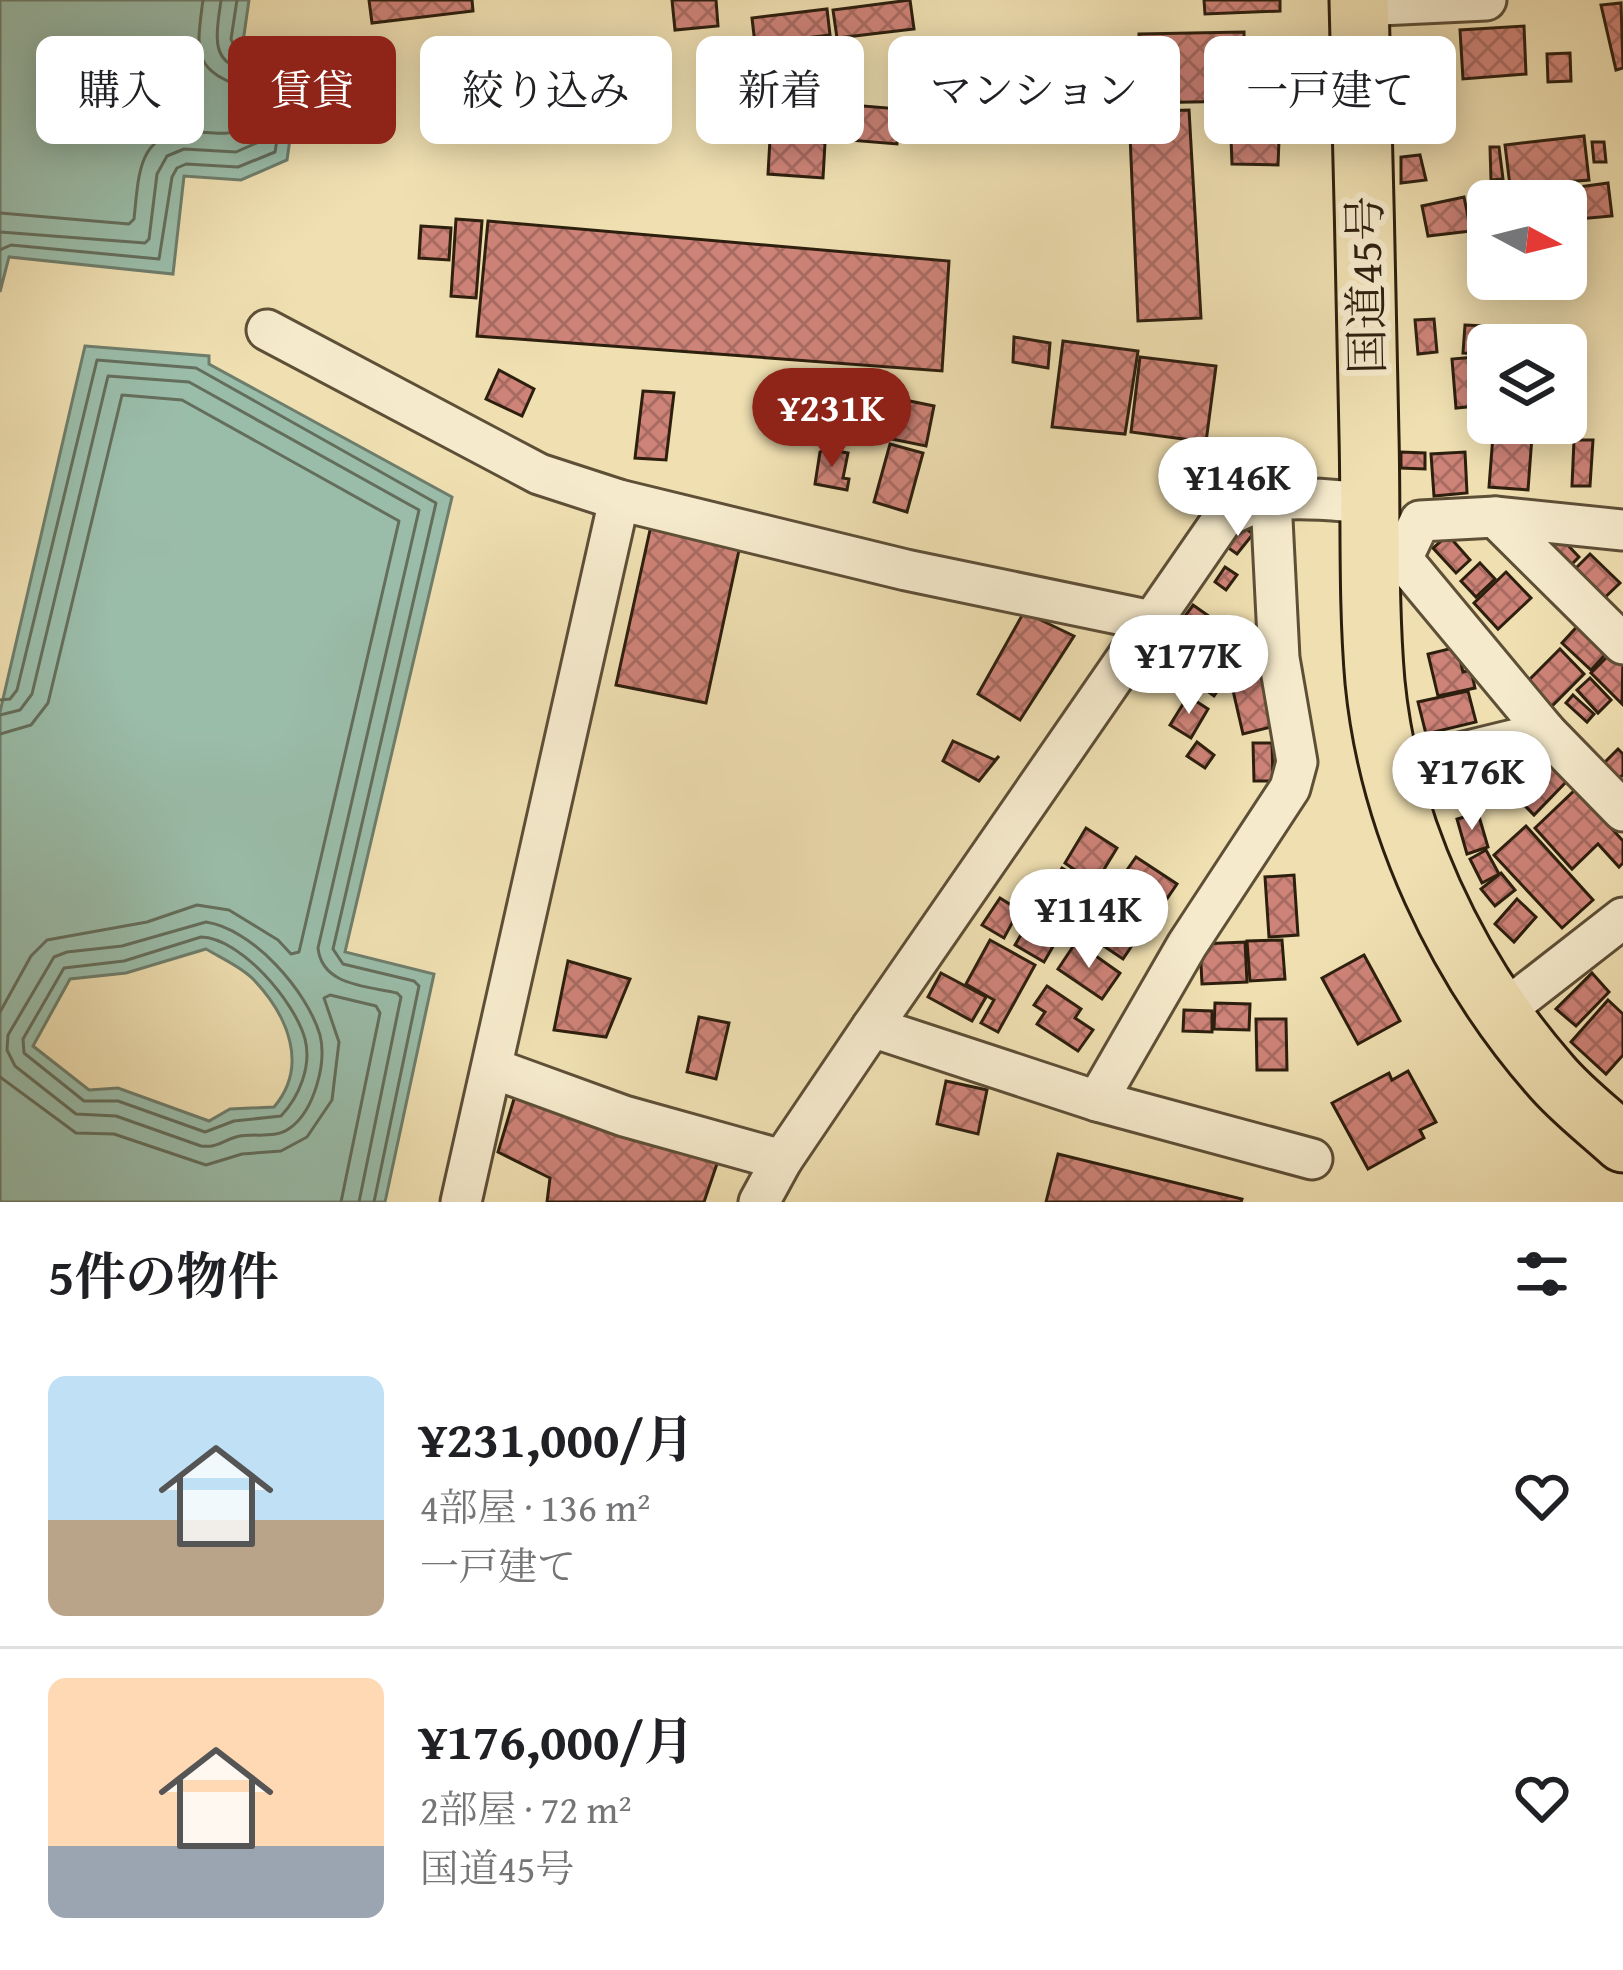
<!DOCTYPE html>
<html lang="ja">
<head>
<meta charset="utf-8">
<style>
  body { margin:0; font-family:"Gentium Book Plus","Noto Serif JP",serif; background:#f6f6f6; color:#202124; height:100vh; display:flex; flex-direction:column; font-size:45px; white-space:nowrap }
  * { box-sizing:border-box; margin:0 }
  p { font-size:39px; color:#757577 }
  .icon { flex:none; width:66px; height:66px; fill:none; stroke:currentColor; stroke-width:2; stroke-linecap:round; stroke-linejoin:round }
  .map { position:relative; height:1202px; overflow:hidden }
  .details { display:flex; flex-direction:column; background:#fff; flex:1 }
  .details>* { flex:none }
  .banner { position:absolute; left:36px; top:36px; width:1551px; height:108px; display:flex; gap:24px }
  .needle { width:78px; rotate:97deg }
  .fabs { position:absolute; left:1467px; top:180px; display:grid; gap:24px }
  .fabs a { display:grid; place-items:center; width:120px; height:120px; border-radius:18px; background:#fff; box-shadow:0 6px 30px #0003; font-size:60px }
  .price { position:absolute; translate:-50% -102px; padding:0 27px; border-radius:42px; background:#fff; color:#222; font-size:39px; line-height:78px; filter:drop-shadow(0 3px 6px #0008) }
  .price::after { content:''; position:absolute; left:50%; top:72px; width:36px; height:27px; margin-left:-18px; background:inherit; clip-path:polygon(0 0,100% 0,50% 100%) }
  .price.on { background:#8f2418; color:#fff }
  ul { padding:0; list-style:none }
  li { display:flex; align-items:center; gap:36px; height:300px; padding:0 48px }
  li+li { border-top:3px solid #e0e0e0 }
  li span { display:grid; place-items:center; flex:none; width:336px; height:240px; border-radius:18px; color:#555 }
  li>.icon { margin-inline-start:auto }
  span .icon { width:144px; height:144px; fill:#fffc; stroke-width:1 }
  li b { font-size:51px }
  h2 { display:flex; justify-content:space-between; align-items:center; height:144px; padding:0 48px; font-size:51px }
  .pill { padding:0 42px; border-radius:18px; background:#fff; box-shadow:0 6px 30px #0003; font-size:42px; line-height:108px }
  .pill.on { background:#8f2418; color:#fff }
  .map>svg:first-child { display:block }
</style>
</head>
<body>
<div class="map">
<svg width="1623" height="1202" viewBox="0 0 1623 1202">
  <defs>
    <pattern id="building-cross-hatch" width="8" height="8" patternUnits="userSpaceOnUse" patternTransform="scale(3)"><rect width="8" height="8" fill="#ce8378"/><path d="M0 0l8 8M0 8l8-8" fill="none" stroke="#a86b61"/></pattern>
  </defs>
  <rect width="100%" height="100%" fill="#efdfb1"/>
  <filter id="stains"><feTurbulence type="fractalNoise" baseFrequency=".00167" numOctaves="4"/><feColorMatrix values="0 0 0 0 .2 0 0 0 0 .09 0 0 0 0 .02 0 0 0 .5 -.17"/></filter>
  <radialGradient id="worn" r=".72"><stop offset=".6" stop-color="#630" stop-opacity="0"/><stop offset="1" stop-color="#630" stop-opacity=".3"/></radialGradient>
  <g fill="#9abdaa" stroke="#6e7e6c" stroke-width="3" fill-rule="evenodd">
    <polygon points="0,0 249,0 243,42 303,48 287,160 241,180 184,176 173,274 9,257 0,292"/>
    <path d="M85,346l124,10v8l243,133 -107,455 89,22 -49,228h-385v-490zM206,949c15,9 36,18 48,31 34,36 55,86 20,127l-44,2 -21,12 -91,-33 -29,2 -56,-44 37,-67 56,-6z"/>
  </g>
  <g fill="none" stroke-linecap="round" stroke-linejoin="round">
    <g stroke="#646e5c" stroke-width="3">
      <path d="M0,213l129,11 5,-5c5,-45 3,-91 64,-87 16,1 32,4 47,-4l5,-38c-56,-20 -55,-32 -47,-90"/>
      <path d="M0,232l145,11 4,-4 8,-65 10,-18 17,-7 52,3 25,-11 11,-65c-10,-5 -18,-5 -29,-7 -36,-7 -25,-43 -22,-69"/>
      <polyline points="0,250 11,245 159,259 172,177 177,168 186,164 238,167 275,152 289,63 284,59 244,54 235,49 231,39 237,0"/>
      <polyline points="0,700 10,699 17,690 97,360 196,368 436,503 333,949 343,964 414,981 419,986 374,1202"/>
      <path d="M0,715l20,-5 12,-16 76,-318 81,6 230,128 -101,438c4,38 49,38 79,45l4,4 -42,205"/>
      <polyline points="0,734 31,725 48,703 122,395 182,400 399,521 299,952 291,954 278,940 229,910 197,905 147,922 47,940 31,956 0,1012"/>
      <path d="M206,922c47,7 101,69 114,113 7,28 -6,76 -30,93 -16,12 -37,4 -54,9 -14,4 -19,11 -35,9l-85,-30 -40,-2 -61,-48 -8,-16 1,-15 46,-78 13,-5 55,-6z"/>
      <path d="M201,937c40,1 94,65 104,102 7,27 -6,58 -24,77l-47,5 -29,11 -87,-31h-34l-60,-48 -1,-14 41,-71 60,-7z"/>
      <polyline points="0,1077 76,1133 114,1134 206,1165 242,1154 281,1151 307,1137 332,1100 339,1042 324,998 330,995 376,1006 380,1013 341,1202"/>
    </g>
  </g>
  <g fill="url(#building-cross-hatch)" stroke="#2d1f0e" stroke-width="3">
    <polygon points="369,0 472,0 473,11 372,23"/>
    <polygon points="672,0 716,0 718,26 675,30"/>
    <polygon points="910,0 914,29 837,38 833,10"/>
    <polygon points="1204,0 1280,0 1280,11 1205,14"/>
    <polygon points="1621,3 1623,68 1616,70 1601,5"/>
    <polygon points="827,9 830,35 755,44 752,18"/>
    <polygon points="1524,26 1526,74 1463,79 1460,30"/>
    <polygon points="1244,32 1245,101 1140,103 1139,34"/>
    <polygon points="1570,53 1571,81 1548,82 1547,54"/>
    <polygon points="839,104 900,109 897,144 836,139"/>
    <polygon points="1189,110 1201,318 1138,321 1129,112"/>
    <polygon points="1230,113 1280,115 1278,165 1232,164"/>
    <polygon points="1584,136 1589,180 1510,186 1505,145"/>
    <polygon points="770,139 825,143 823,178 768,174"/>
    <polygon points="1592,142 1604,142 1606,162 1594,162"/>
    <polygon points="1490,147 1499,147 1503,179 1491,180"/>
    <polygon points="1420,155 1426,180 1401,183 1401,157"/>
    <polygon points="1608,183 1612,216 1566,220 1566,201 1522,201 1521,195"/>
    <polygon points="1513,192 1514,201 1488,201 1488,228 1478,229 1472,197"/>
    <polygon points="1464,197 1471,231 1428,236 1422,206"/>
    <polygon points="456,219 482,221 476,298 451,296"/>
    <polygon points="488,221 949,261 942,371 477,336"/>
    <polygon points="421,226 451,228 449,260 419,258"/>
    <polygon points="1434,319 1437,352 1418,354 1415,320"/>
    <polygon points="1465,325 1485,326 1484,354 1463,353"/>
    <polygon points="1014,337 1050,343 1048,368 1013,362"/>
    <polygon points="1063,341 1138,351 1125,434 1052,427"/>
    <polygon points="1487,356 1488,405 1456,408 1452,359"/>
    <polygon points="1140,357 1216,366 1206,442 1131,432"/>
    <polygon points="499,370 534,389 522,416 486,399"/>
    <polygon points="806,378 841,386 833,421 798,413"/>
    <polygon points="851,389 934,406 926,446 843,429"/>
    <polygon points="643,391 674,393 666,460 635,458"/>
    <polygon points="1494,423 1533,423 1528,490 1489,487"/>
    <polygon points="1574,440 1593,440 1590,486 1572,486"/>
    <polygon points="890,444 923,453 907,512 874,502"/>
    <polygon points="826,449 848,453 843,478 849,479 847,490 815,484 820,452"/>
    <polygon points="1401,452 1425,453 1425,469 1401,468"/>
    <polygon points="1465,452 1467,493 1434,496 1431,454"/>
    <polygon points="652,521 741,541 706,703 616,685"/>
    <polygon points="1239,523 1253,534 1237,554 1223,544"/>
    <polygon points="1547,534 1555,543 1560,537 1579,557 1559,577 1532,548"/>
    <polygon points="1448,535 1470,560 1456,573 1433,548"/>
    <polygon points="1590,554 1620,583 1598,604 1569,575"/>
    <polygon points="1480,563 1495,579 1476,597 1461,581"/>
    <polygon points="1225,567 1237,575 1226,590 1215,582"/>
    <polygon points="1506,572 1531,598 1498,629 1474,603"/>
    <polygon points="1193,605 1250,645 1214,696 1157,655"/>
    <polygon points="1024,612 1074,636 1020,720 978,694"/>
    <polygon points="1584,619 1613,646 1591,670 1562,643"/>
    <polygon points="1457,647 1463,672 1471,670 1475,688 1438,696 1428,654"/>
    <polygon points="1560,649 1584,674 1551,707 1527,682"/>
    <polygon points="1615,649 1623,657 1622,704 1591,673"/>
    <polygon points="1256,653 1275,726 1243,734 1232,686"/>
    <polygon points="1590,678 1611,700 1598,713 1577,690"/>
    <polygon points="1468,691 1476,722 1426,734 1418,702"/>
    <polygon points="1573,695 1594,714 1587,722 1566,703"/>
    <polygon points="1188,696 1208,709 1191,738 1170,725"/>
    <polygon points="1526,738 1567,781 1534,815 1492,772"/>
    <polygon points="953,741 995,760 999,756 979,781 943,761"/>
    <polygon points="1197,742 1214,755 1205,768 1187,756"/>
    <polygon points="1253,743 1272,743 1273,781 1254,781"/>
    <polygon points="1618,749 1623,754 1623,775 1619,778 1604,763"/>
    <polygon points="1576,789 1623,841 1623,863 1619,867 1598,844 1572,869 1535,828"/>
    <polygon points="1478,813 1488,847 1467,854 1457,819"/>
    <polygon points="1526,826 1593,900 1562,928 1494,855"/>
    <polygon points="1086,828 1117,848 1095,884 1065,863"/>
    <polygon points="1486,850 1499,874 1482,883 1470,859"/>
    <polygon points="1136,857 1177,884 1154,918 1113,890"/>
    <polygon points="1062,868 1090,885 1069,920 1042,902"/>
    <polygon points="1501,873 1515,890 1495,906 1481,889"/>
    <polygon points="1294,875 1298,935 1269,937 1265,877"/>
    <polygon points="1000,898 1019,910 1004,938 982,925"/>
    <polygon points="1517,899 1536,917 1514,942 1495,924"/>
    <polygon points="1093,904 1139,935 1123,959 1077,928"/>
    <polygon points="1038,906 1066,924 1044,962 1015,945"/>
    <polygon points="990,940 1035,965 998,1032 981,1023 994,1000 966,984"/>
    <polygon points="1282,940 1285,979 1250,981 1247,941"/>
    <polygon points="1076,942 1120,973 1102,999 1058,969"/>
    <polygon points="1245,942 1247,982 1202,984 1200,944"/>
    <polygon points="1364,955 1400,1021 1358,1044 1322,978"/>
    <polygon points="568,961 630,979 606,1037 554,1030"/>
    <polygon points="941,973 986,997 972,1021 928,997"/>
    <polygon points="1592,973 1609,992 1576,1026 1556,1009"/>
    <polygon points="1047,986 1081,1009 1075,1018 1093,1030 1078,1051 1037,1024 1045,1012 1034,1005"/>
    <polygon points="1608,1000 1623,1014 1623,1055 1606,1074 1571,1042"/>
    <polygon points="1215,1003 1250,1004 1249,1030 1214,1029"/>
    <polygon points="1184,1010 1212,1011 1212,1032 1183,1031"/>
    <polygon points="699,1017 729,1023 716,1079 687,1072"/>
    <polygon points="1256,1019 1286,1019 1287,1070 1257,1070"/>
    <polygon points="1408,1071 1436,1122 1420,1130 1424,1138 1368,1169 1332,1103 1389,1073 1392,1080"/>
    <polygon points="520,1079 720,1155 704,1202 547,1202 550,1178 498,1152"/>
    <polygon points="946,1081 987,1090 978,1134 937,1124"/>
    <polygon points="1058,1154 1242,1199 1241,1202 1046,1202"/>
  </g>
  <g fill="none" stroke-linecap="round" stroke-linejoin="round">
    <g stroke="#5e4f37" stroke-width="45">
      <g id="minor">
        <polyline points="1359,6 1486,0"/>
        <polyline points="267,330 539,474 619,500 906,570 1152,621"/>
        <polyline points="1495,517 1623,644"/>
        <polyline points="1402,559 1420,521 1495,517 1623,530"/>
        <polyline points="1370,560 1402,559 1546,732 1623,811"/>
        <polyline points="1390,770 1546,732"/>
        <polyline points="1501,1013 1623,918"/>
        <polyline points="872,1027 1097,1101 1312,1159"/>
        <polyline points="492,1068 624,1116 782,1160"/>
        <polyline points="1097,1101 1187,945 1290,788 1297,762 1279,658 1271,499"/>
        <polyline points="461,1202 619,500"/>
        <path d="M759,1202l23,-42 90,-133 350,-507c43,-31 98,-20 148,-17"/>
      </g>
    </g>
    <g stroke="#2d1f0e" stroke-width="63">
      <path id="highway" d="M1359,0c4,145 7,291 10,436 2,82 -1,165 6,246 14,142 81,286 175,393 21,25 49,46 73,68"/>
    </g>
    <use href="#minor" stroke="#f5eacc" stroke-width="39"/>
    <use href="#highway" stroke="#efdfb1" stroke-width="57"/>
  </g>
  <g text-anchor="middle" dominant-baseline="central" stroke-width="12" stroke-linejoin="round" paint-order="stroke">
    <g font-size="45" fill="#2d1f0e" stroke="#f5eacc">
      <text transform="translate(1365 285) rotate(-91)">国道45号</text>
    </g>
  </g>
  <rect width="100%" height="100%" filter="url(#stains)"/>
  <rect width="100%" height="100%" fill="url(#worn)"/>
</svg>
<div class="fabs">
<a><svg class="needle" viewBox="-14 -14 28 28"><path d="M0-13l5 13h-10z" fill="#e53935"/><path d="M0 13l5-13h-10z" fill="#757577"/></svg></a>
<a><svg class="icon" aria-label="layers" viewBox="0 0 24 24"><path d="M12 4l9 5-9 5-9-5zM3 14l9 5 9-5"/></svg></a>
</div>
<b class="price on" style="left:832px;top:470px">¥231K</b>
<b class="price" style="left:1238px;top:539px">¥146K</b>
<b class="price" style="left:1189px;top:717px">¥177K</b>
<b class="price" style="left:1472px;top:833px">¥176K</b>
<b class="price" style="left:1089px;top:971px">¥114K</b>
<div class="banner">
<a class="pill">購入</a>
<a class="pill on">賃貸</a>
<a class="pill">絞り込み</a>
<a class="pill">新着</a>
<a class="pill">マンション</a>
<a class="pill">一戸建て</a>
</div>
</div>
<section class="details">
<h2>5件の物件<svg class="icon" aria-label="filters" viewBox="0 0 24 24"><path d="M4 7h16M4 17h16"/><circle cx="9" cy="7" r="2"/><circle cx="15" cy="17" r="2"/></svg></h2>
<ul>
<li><span style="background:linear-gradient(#bfe0f5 60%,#b9a48a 0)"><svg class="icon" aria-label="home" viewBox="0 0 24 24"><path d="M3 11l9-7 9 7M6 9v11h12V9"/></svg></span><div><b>¥231,000/月</b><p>4部屋 · 136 m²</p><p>一戸建て</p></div><svg class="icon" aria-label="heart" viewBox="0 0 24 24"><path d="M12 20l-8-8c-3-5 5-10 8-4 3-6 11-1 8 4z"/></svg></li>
<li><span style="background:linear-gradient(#ffd9b3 70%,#9aa5b1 0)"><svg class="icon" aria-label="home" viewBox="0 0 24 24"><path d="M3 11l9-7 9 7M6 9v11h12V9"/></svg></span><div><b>¥176,000/月</b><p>2部屋 · 72 m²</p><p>国道45号</p></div><svg class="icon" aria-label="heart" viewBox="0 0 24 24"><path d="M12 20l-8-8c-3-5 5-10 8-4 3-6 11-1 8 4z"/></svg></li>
</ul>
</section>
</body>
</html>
